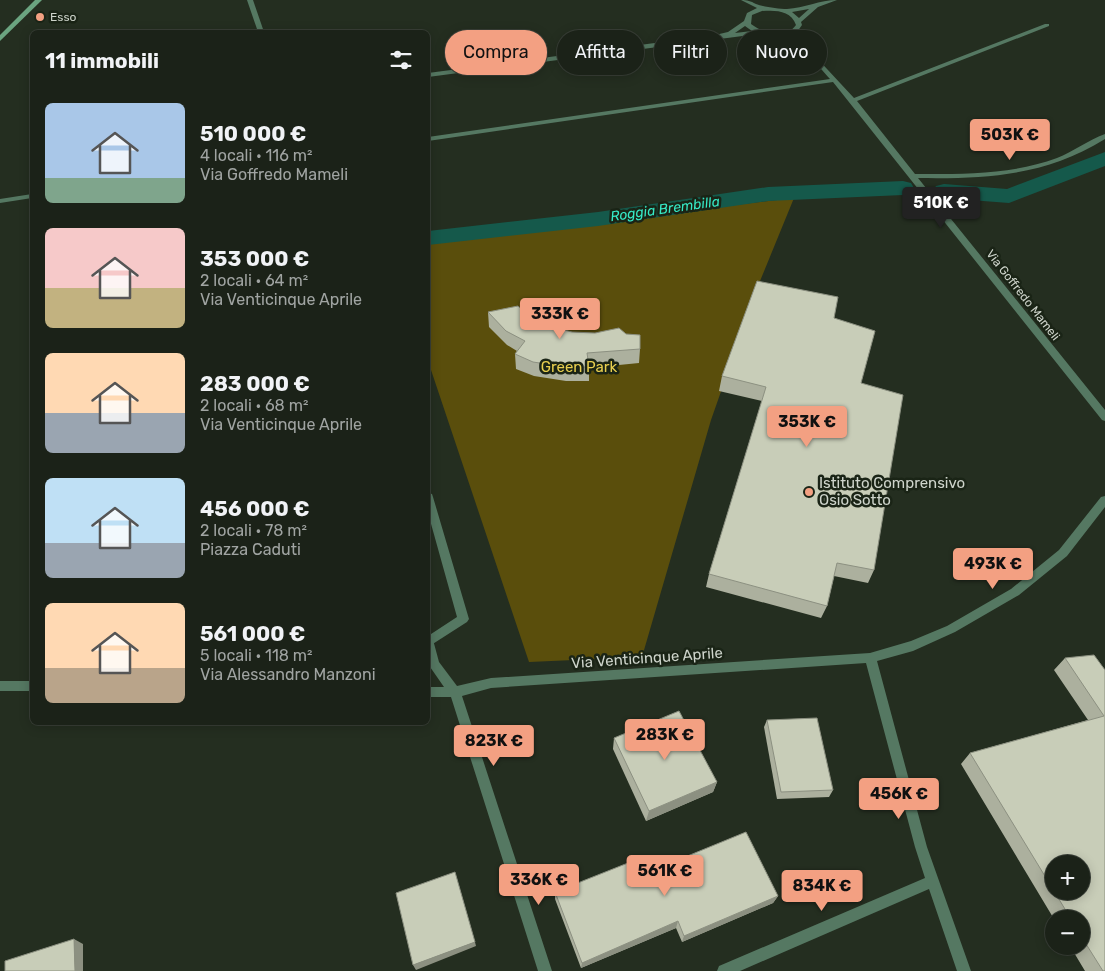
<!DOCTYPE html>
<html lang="it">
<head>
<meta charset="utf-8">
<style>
  body { margin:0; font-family:Rubik,sans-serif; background:#282f25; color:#f1f3f6; height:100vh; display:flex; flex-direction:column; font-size:19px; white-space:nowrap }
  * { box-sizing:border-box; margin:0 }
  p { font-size:16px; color:#a0a4a2 }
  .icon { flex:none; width:28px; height:28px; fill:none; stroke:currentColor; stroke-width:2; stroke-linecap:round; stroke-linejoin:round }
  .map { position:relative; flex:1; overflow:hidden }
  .details { position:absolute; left:30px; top:30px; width:400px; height:695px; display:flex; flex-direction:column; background:#1b2218; border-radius:8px; box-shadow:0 2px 12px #0003,0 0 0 1px #393f37 }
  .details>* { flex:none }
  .hud { position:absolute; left:445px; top:30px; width:475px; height:45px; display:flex; gap:10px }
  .buttons { position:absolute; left:1045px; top:855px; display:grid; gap:10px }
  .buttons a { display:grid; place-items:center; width:45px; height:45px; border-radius:50%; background:#1b2218; box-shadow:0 2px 12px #0003,0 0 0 1px #393f37; font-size:25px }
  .price { position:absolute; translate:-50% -42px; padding:0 11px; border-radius:5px; background:#f3a082; color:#111; font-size:16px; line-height:32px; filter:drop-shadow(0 1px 2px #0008) }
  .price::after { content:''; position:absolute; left:50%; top:30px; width:15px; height:11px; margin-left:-8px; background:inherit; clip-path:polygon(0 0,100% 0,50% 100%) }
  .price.current { background:#222; color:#fff }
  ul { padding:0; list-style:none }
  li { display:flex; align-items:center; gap:15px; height:125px; padding:0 15px }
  li span { display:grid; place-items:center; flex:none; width:140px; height:100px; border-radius:8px; color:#555 }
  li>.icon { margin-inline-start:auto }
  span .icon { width:60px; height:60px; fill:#fffc; stroke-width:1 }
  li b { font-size:21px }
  h2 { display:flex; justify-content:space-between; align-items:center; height:60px; padding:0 15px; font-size:21px }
  .chip { padding:0 18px; border-radius:22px; background:#1b2218; box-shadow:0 2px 12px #0003,0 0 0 1px #393f37; font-size:18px; line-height:45px }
  .chip.current { background:#f3a082; color:#111 }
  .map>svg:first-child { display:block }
</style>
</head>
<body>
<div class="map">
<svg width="1105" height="971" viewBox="0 0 1105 971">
  <rect width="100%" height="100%" fill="#242e20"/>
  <polygon fill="#5a4e0c" points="794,198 758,286 711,420 642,657 529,662 428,361 428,242"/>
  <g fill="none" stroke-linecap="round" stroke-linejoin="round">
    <g fill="#15594b" fill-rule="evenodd">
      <polygon points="1105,152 1105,166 1009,203 944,198 936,196 933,191 936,186 944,184 1007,189"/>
      <polygon points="903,181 911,183 914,188 911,193 903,195 768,201 598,226 428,245 428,231 598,212 768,187"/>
    </g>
    <polygon fill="#557862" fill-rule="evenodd" points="428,493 432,494 433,497 469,619 467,622 428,647 428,636 457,617 428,513"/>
    <g fill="#557862" fill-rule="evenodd">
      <polygon points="247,0 253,0 264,32 258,32"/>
      <path d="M741,0c7,0 9,1 15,4 8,3 22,5 31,5 17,-1 33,-9 50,-9l-19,7 -17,15 1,3 -5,7 -9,4 26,19 40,43 191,-74h4v2l-192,75 58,73c47,0 96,1 142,-16 16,-6 31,-18 48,-24v5c-60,37 -118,40 -187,39l187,232v11l-3,-1 -269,-338 -405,59v-4l402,-58c-11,-13 -33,-36 -49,-41 -7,-2 -15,-2 -23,-4l-330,43v-4l287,-38 13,-3 16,-11 3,-8 10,-5zM809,9l-10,9 -7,-6zM762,11c13,-1 29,-1 34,14 -11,15 -32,9 -45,-1l1,-9zM745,26l7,5 -17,2z"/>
      <polygon points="32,194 32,198 0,203 0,199"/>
      <polygon points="1105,496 1105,507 1067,556 1019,595 955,632 913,651 877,661 927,847 971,971 957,971 929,889 740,971 717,971 719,966 925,878 915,847 866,663 491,688 462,696 552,971 538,971 451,697 428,697 428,687 444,687 428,664 428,635 432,636 439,662 457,686 491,678 870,653 911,641 947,626 1011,589 1059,550 1101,497"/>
      <rect x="0" y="681" width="32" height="10"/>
    </g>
    <polygon fill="#6ba480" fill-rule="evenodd" points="35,0 42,0 0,41 0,35"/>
  </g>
  <g fill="#acb09e" fill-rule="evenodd">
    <polygon points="488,312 530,317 552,327 640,349 639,363 589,368 589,381 566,381 534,376 516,369 515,354 517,351 507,345 489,327"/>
    <polygon points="834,318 861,383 874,570 868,583 834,576 827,606 821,618 706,587 709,574 762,401 719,391 722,376"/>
    <path d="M1065,658l40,12v301h-20l-15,-25h11v-27h-27l-93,-155 9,-11 118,-33 -34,-50zM1054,864l27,27h-27z"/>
    <polygon points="767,720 833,790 829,797 777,799 764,727"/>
    <polygon points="614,738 717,782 713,792 646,821 613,749"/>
    <polygon points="634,878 778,896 773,903 682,942 676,928 581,968 555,899 555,892"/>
  </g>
  <g fill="#8c9081">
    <polygon points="717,782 713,792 646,821 649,811"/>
    <polygon points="778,896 773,903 682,942 684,936"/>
    <polygon points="678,921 676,928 581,968 582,963"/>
    <polygon points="74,939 83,944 83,971 75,971"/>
    <polygon points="475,942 476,946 416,970 413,965"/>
  </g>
  <g fill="#c8cdb8" stroke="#8c9081">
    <polygon points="757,281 838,297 834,318 875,331 861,383 903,395 874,570 837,563 827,606 709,574 766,387 722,376"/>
    <polygon points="518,306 530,317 552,327 572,332 595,333 619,328 626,334 640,335 640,349 587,353 589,367 566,367 533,362 515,354 525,341 506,331 488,312"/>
    <polygon points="1094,655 1105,670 1105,971 1103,971 1081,936 1081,919 1071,919 1054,891 1081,891 1081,864 1054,864 1054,891 970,753 1104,716 1065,658"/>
    <polygon points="679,711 717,782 649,811 614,738"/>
    <polygon points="817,718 833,790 781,792 767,720"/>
    <polygon points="746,832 778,896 684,936 678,921 582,963 555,892 628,863 634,878"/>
    <polygon points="455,872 475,942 413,965 396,893"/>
    <polygon points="74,939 75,971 5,971 5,961"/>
  </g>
  <g fill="#f3a082" stroke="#1a2416" stroke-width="2">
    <circle cx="40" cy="17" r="5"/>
    <circle cx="809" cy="492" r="5"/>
  </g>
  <g text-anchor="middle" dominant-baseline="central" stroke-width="5" stroke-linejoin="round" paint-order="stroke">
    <g font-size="12" fill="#ced4cb" stroke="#1a2416" text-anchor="start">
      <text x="50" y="17">Esso</text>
    </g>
    <g font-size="12" fill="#ced4cb" stroke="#1a2416">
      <text transform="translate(1023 295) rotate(52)">Via Goffredo Mameli</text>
    </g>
    <g font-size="14" font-style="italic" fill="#36e9c6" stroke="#1a2416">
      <text transform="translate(665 209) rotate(-8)">Roggia Brembilla</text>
    </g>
    <g font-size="15" fill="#e8cf4f" stroke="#1a2416">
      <text x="579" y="367">Green Park</text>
    </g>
    <g font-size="15" fill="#ced4cb" stroke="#1a2416" text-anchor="start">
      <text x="819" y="483">Istituto Comprensivo<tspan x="819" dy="17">Osio Sotto</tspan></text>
    </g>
    <g font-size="15" fill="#ced4cb" stroke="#1a2416">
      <text transform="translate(647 658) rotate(-4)">Via Venticinque Aprile</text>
    </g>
  </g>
</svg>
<div class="buttons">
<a>+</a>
<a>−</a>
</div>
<b class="price" style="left:1010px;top:161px">503K €</b>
<b class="price current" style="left:941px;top:229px">510K €</b>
<b class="price" style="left:560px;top:340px">333K €</b>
<b class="price" style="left:807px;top:448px">353K €</b>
<b class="price" style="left:993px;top:590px">493K €</b>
<b class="price" style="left:665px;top:761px">283K €</b>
<b class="price" style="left:494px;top:767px">823K €</b>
<b class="price" style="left:899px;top:820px">456K €</b>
<b class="price" style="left:665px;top:897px">561K €</b>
<b class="price" style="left:539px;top:906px">336K €</b>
<b class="price" style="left:822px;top:912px">834K €</b>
<div class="hud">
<a class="chip current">Compra</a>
<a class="chip">Affitta</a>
<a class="chip">Filtri</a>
<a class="chip">Nuovo</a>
</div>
<section class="details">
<h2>11 immobili<svg class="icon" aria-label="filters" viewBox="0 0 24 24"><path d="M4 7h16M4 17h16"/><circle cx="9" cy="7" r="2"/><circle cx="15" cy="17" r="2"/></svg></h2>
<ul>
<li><span style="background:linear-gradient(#a9c7e8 75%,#7fa58c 0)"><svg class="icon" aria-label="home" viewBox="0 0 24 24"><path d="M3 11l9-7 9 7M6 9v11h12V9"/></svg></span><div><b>510 000 €</b><p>4 locali · 116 m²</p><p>Via Goffredo Mameli</p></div></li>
<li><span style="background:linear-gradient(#f6c9c9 60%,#c2b280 0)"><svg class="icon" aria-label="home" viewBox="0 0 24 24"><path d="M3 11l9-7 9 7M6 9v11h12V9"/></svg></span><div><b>353 000 €</b><p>2 locali · 64 m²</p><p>Via Venticinque Aprile</p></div></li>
<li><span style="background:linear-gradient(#ffd9b3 60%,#9aa5b1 0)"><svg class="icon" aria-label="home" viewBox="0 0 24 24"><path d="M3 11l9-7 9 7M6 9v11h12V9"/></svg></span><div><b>283 000 €</b><p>2 locali · 68 m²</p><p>Via Venticinque Aprile</p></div></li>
<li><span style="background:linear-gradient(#bfe0f5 65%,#9aa5b1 0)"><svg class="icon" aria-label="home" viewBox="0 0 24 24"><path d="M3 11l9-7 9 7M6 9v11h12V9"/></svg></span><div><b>456 000 €</b><p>2 locali · 78 m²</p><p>Piazza Caduti</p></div></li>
<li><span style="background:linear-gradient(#ffd9b3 65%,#b9a48a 0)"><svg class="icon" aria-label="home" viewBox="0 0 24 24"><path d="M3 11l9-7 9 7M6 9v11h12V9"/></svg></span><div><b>561 000 €</b><p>5 locali · 118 m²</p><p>Via Alessandro Manzoni</p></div></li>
</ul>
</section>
</div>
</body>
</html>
